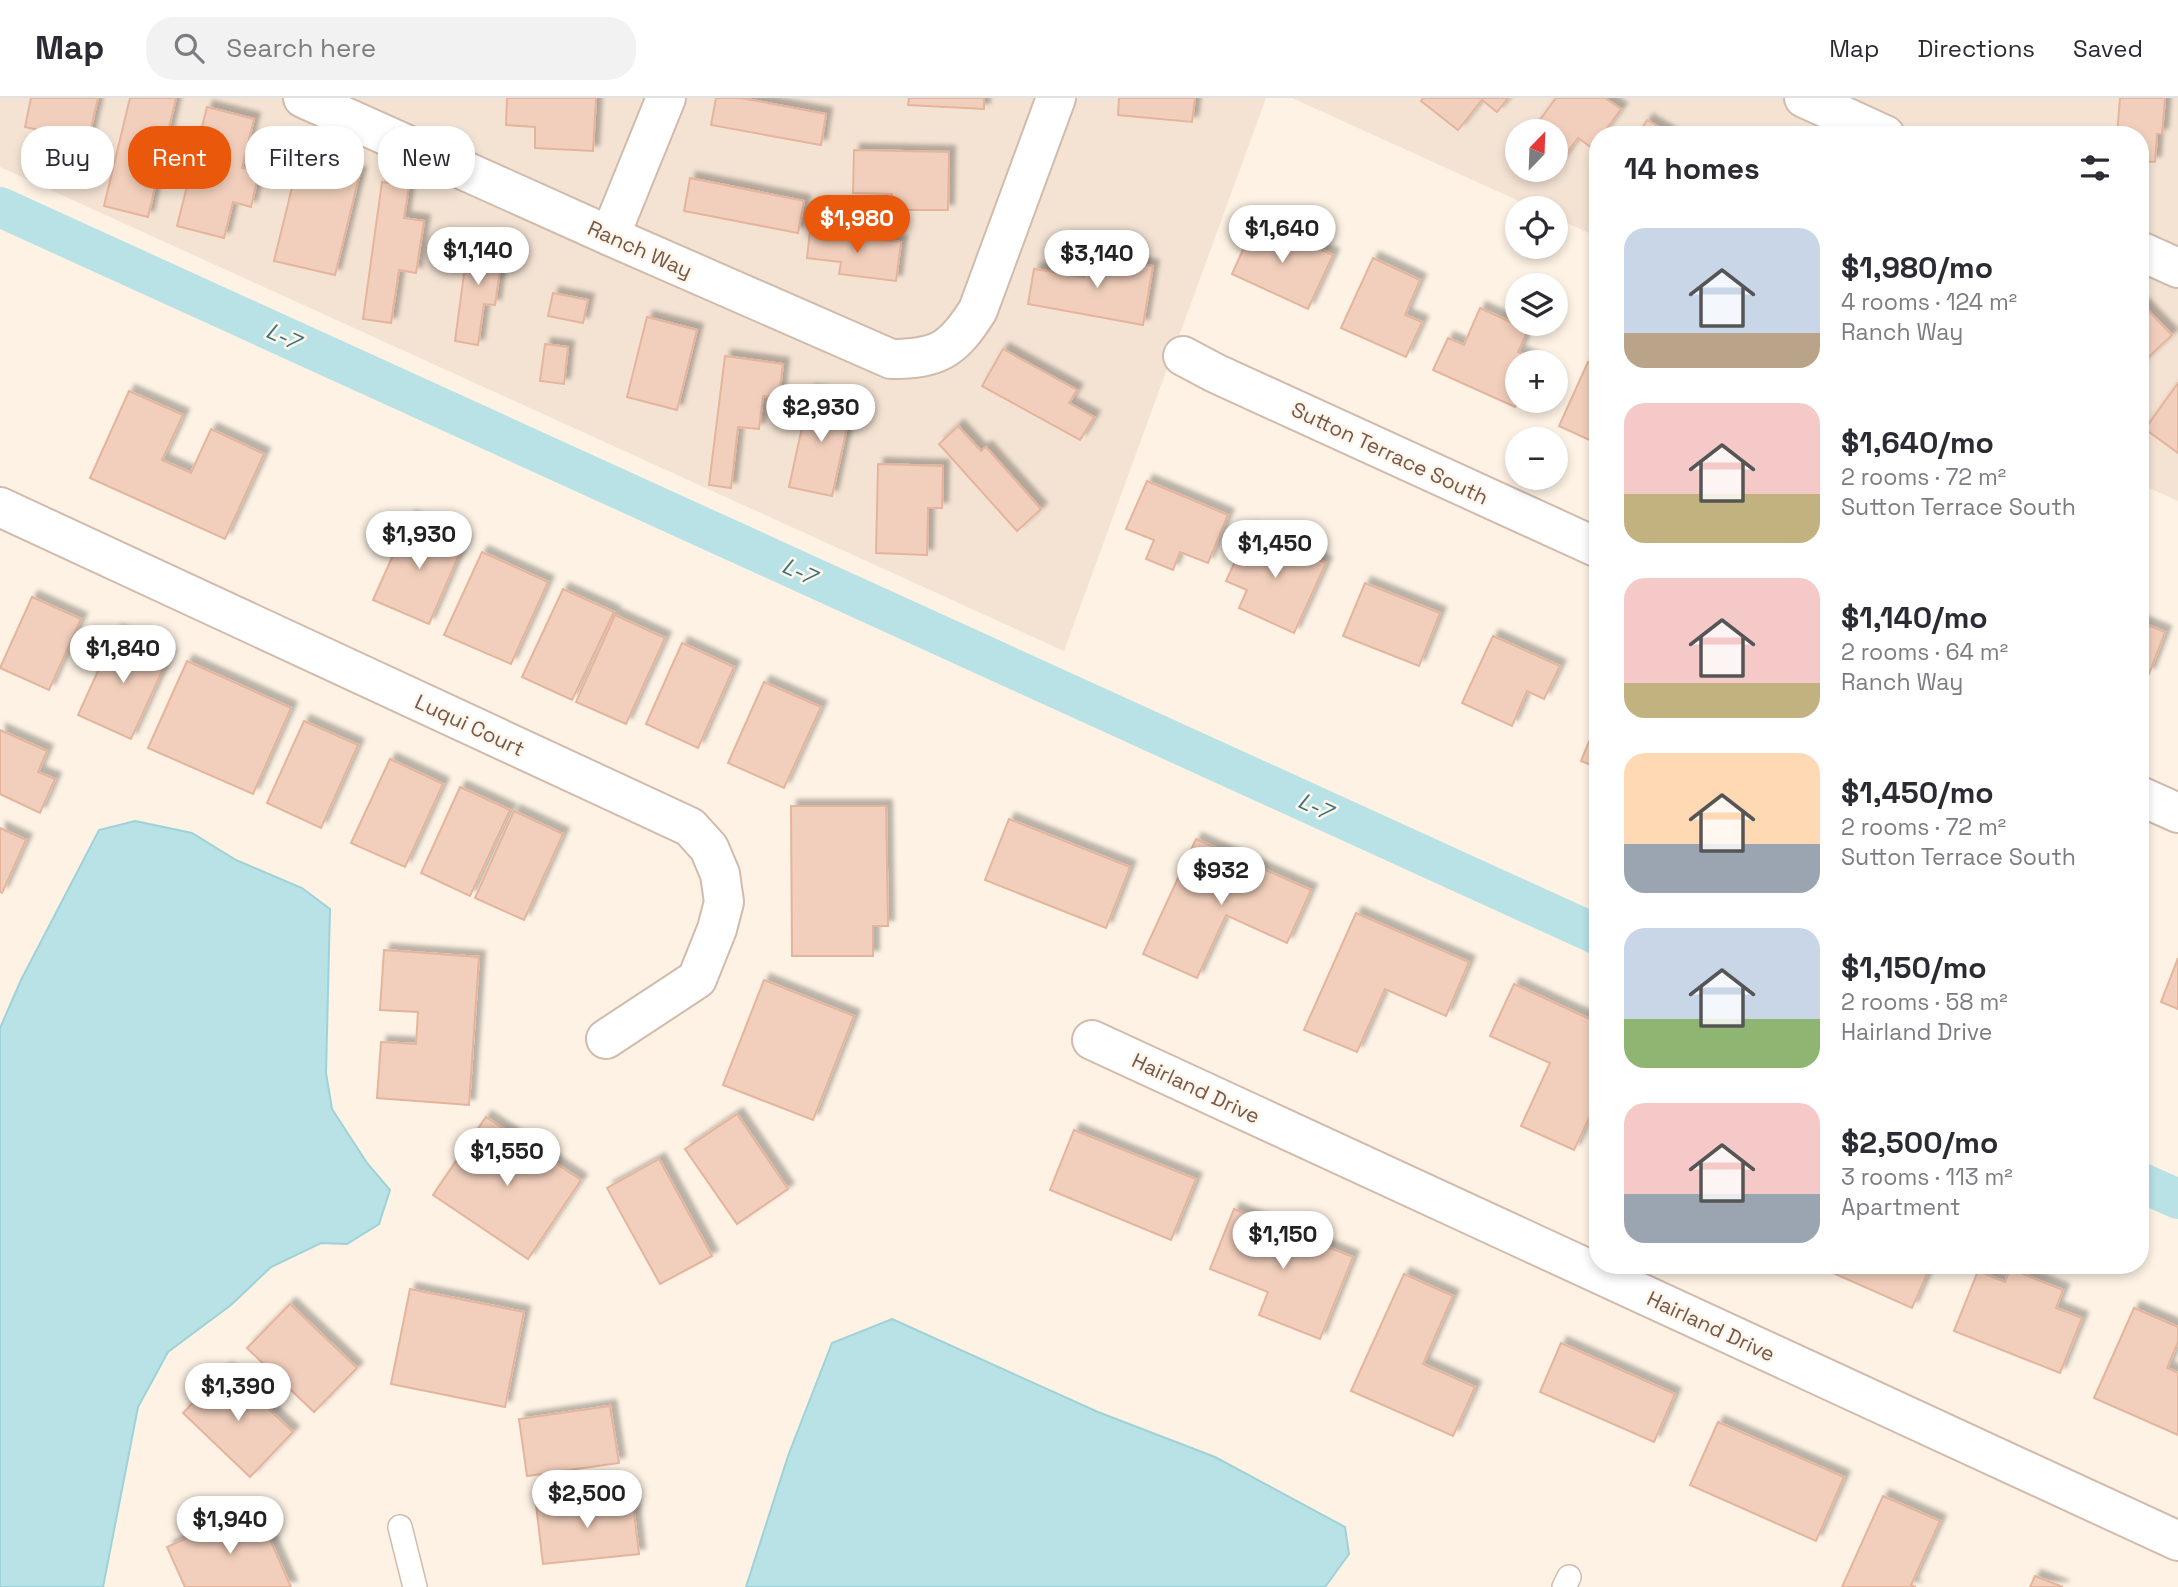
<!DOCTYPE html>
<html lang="en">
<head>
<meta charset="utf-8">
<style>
  body { margin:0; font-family:"Space Grotesk",sans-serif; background:#f2f2f3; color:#2b2b33; height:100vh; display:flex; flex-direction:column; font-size:26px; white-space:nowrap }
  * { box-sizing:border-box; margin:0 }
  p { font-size:23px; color:#7c7c81 }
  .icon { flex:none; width:38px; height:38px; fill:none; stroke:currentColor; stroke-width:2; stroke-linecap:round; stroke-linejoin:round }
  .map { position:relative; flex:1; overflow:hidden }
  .details { position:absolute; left:1589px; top:28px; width:560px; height:1148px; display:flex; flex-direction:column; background:#fff; border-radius:28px; box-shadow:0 4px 10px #0003 }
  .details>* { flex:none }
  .guide { position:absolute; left:21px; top:28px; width:665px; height:63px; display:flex; gap:14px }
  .needle { width:46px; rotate:23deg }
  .controls { position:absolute; left:1505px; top:21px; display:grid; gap:14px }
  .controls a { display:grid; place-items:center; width:63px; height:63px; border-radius:50%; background:#fff; box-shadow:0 4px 10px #0003; font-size:35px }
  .price { position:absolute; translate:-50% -60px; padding:0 16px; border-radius:24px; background:#fff; color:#222; font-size:23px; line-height:46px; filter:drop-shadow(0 2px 4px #0008) }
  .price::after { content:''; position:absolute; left:50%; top:42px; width:21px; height:16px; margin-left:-10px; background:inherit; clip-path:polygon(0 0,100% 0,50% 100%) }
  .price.active { background:#ea580c; color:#fff }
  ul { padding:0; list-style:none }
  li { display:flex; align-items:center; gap:21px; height:175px; padding:0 35px }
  li span { display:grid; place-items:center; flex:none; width:196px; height:140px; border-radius:21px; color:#555 }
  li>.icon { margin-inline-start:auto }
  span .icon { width:84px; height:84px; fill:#fffc; stroke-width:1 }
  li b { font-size:30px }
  h2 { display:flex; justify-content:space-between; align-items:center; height:84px; padding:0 35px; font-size:30px }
  .tag { padding:0 24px; border-radius:28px; background:#fff; box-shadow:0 4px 10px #0003; font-size:24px; line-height:63px }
  .tag.active { background:#ea580c; color:#fff }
  header { display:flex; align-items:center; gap:42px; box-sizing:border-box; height:98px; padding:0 35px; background:#fff; border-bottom:2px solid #e1e1e2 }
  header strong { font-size:33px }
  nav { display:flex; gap:38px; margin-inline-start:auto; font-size:24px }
  .search { width:490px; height:63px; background:#f2f2f3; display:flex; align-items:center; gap:18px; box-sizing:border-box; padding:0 24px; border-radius:28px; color:#7c7c81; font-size:26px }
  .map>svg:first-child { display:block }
</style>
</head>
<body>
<header>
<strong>Map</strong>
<div class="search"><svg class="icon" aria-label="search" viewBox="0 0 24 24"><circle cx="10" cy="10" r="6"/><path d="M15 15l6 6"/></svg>Search here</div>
<nav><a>Map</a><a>Directions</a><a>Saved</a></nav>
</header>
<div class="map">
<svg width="2178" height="1489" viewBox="0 0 2178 1489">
  <defs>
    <filter id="shadow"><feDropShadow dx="6" dy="-6" stdDeviation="2" flood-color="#0004"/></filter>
  </defs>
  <rect width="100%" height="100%" fill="#fdf2e4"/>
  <g fill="#f4e3d3" fill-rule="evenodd">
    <polygon points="0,0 1266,0 1064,553 0,69"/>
    <path d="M1292,0h886v403l-38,-17v-349h-542v102l-42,-19v-10h-22zM1517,33h39v39h-39z"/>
  </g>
  <g fill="#b8e2e6" stroke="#9fd2d8" stroke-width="2">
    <polygon points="135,723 192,735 236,762 302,790 330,811 326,975 332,1011 367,1065 390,1092 379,1126 347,1146 321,1145 271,1169 231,1207 168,1254 138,1309 103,1489 0,1489 0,930 21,882 99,732"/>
    <polygon points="892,1221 1098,1314 1215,1359 1345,1429 1349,1456 1325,1489 746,1489 788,1358 832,1245"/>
  </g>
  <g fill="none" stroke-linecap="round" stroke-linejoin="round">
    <g stroke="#b8e2e6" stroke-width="40">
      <polyline points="0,109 1598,837"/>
      <polyline points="2140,1084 2178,1101"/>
    </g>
  </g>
  <g fill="#f2cfbc" stroke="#e5b49c" stroke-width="2" filter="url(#shadow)">
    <polygon points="31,0 98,0 88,43 25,29"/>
    <polygon points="130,0 176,0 148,119 104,108"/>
    <polygon points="507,0 596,0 593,53 535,50 535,29 506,27"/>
    <polygon points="716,0 741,0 826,16 821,47 711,27"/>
    <polygon points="909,0 984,0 984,11 908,7"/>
    <polygon points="1119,0 1195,0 1192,24 1118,17"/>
    <polygon points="1423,0 1508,0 1497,14 1482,2 1458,32 1421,3"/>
    <polygon points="1556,0 1605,0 1621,11 1602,37 1598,37 1598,42 1592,50 1578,40 1556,70 1556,33 1532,33"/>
    <polygon points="2120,0 2165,0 2162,36 2157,36 2155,64 2140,63 2140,37 2117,37"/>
    <polygon points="207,9 254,21 242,70 259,74 251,109 233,104 224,140 177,128"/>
    <polygon points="1647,22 1672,37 1638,37"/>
    <polygon points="854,52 949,54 948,112 892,112 892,96 853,95"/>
    <polygon points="299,61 360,75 335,177 274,163"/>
    <polygon points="690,80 804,103 798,135 684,113"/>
    <polygon points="382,84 409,88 404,120 424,123 416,175 399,172 391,225 363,221"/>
    <polygon points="1256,123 1333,157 1308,211 1232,176"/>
    <polygon points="810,133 901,144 896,183 839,176 841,164 807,160"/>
    <polygon points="469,139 504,144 495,207 484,206 478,247 455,243"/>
    <polygon points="1088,156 1153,168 1143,227 1028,206 1034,171 1084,179"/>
    <polygon points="1373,160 1420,182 1405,217 1422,224 1406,259 1341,230"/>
    <polygon points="553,195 588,202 583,225 548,218"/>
    <polygon points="2142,206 2172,237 2140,267 2140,208"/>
    <polygon points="1480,210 1528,232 1518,254 1536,262 1535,264 1517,264 1518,303 1515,309 1433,272 1448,240 1464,247"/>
    <polygon points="647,219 697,232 677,312 627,299"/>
    <polygon points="545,246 568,249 564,286 540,283"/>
    <polygon points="1003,251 1077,292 1069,305 1094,319 1080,342 982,288"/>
    <polygon points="725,258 783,266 779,299 763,298 759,331 738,329 731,390 709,387"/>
    <polygon points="1588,264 1598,268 1598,346 1559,328"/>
    <polygon points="2178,285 2178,355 2145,331"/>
    <polygon points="129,293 183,317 162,362 191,375 211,331 264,356 225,441 90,380"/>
    <polygon points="810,293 853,302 832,398 789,389"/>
    <polygon points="958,328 981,353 986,349 1041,411 1017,433 939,346"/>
    <polygon points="878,366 943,368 942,410 928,410 927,457 876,455"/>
    <polygon points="1147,383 1228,417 1208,465 1180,454 1173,472 1146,461 1154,442 1126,431"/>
    <polygon points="410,419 465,443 429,526 373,502"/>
    <polygon points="1250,431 1326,465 1294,535 1239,510 1247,492 1226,483"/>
    <polygon points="482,454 548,484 511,566 444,537"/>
    <polygon points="1365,485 1440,515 1419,568 1343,538"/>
    <polygon points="563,491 614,514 572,602 522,579"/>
    <polygon points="32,499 81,521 49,592 0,570"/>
    <polygon points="615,517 665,540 626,626 576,604"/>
    <polygon points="2140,524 2165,534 2149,576 2140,572"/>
    <polygon points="116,533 169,558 131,641 78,617"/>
    <polygon points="1493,538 1560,568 1544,601 1527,593 1512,628 1462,605"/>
    <polygon points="682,545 734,569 698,650 646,626"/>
    <polygon points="187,563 291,610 253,696 148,650"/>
    <polygon points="764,584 821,609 784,690 728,665"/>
    <polygon points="1598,622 1598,670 1581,663"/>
    <polygon points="304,623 358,647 321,730 267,705"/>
    <polygon points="0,632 47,653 38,674 55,681 40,715 0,696"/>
    <polygon points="390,661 443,686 405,769 351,745"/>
    <polygon points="460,689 510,712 470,798 421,775"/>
    <polygon points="791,708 886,708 888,828 873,828 873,858 792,858"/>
    <polygon points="514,713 563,736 524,822 475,800"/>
    <polygon points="1009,721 1130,769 1106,830 985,782"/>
    <polygon points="0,730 26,742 2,795 0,794"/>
    <polygon points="1196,741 1311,792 1287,845 1226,817 1197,880 1143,856"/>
    <polygon points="1356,815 1469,864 1446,918 1385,891 1357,954 1304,932"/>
    <polygon points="384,852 479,859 469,1007 377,1000 381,944 416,946 418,914 380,912"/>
    <polygon points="2178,860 2178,911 2161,904"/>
    <polygon points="764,882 854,918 813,1022 723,987"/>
    <polygon points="1514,886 1598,925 1598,1001 1574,1052 1521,1028 1550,965 1490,938"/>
    <polygon points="737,1016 788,1091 737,1126 685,1051"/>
    <polygon points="486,1019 581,1082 528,1161 433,1097"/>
    <polygon points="1074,1032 1196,1081 1171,1142 1050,1092"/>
    <polygon points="659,1061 712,1158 660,1186 607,1090"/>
    <polygon points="1234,1111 1353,1159 1320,1241 1259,1217 1268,1194 1210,1171"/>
    <polygon points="1815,1167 1931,1167 1912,1210"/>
    <polygon points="2010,1171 2063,1192 2056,1210 2082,1220 2060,1275 1954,1233 1978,1173 2005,1184"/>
    <polygon points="1404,1176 1453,1198 1423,1266 1475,1289 1453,1338 1351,1293"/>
    <polygon points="410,1191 524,1214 505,1309 391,1286"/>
    <polygon points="290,1206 357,1270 314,1314 247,1250"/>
    <polygon points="2134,1210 2178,1229 2178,1244 2167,1270 2178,1275 2178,1337 2094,1300"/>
    <polygon points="1561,1245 1675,1296 1654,1344 1540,1294"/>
    <polygon points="226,1271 293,1334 250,1379 183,1315"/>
    <polygon points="610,1308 619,1365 527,1378 519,1321"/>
    <polygon points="1718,1324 1844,1379 1816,1443 1690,1387"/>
    <polygon points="632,1398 639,1456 543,1466 536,1407"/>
    <polygon points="1883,1398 1940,1423 1911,1487 1916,1489 1842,1489"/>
    <polygon points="256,1410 291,1489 185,1489 167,1449"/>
    <polygon points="2035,1478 2063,1489 2030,1489"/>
  </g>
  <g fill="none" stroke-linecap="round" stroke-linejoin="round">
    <g stroke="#d0bbad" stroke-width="26">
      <g id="service">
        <polyline points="400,1429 415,1489"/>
        <polyline points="1564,1489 1569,1479"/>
      </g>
    </g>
    <g stroke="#d0bbad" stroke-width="42">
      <g id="minor">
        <path d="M303,0l307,138 281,123c47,0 62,-9 87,-49l78,-212"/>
        <polyline points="1804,0 1885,37"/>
        <polyline points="610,138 666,0"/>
        <polyline points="2140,153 2178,170"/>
        <polyline points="1183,258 1215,275 1598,450"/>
        <polyline points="0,409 690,729 709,750 720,776 724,804 717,831 697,881 606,941"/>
        <polyline points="2140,698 2178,715"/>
        <polyline points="1092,942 2178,1443"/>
      </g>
    </g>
    <use href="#service" stroke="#fff" stroke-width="23"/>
    <use href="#minor" stroke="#fff" stroke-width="38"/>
  </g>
  <g text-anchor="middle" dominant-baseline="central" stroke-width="5" stroke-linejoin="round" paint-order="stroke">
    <g font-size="21" fill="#765749" stroke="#fff6eb">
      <text transform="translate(640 151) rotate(24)">Ranch Way</text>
      <text transform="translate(1390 355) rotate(25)">Sutton Terrace South</text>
      <text transform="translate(470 627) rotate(25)">Luqui Court</text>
      <text transform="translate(1196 990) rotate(25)">Hairland Drive</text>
      <text transform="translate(1711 1228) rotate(25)">Hairland Drive</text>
    </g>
    <g font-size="23" font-style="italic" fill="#3c747c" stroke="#fff6eb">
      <text transform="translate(283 238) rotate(25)">L-7</text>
      <text transform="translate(799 473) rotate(25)">L-7</text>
      <text transform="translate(1315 708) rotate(25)">L-7</text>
    </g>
  </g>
</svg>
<div class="controls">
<a><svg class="needle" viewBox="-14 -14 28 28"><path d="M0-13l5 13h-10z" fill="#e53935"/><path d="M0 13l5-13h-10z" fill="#7c7c81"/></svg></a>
<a><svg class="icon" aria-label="locate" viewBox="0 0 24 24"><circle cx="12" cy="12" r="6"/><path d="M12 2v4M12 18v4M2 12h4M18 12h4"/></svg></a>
<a><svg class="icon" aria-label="layers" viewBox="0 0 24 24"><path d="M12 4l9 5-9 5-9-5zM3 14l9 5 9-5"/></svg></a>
<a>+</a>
<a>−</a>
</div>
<b class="price active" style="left:857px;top:157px">$1,980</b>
<b class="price" style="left:1282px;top:167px">$1,640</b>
<b class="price" style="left:478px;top:189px">$1,140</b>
<b class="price" style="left:1097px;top:192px">$3,140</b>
<b class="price" style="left:821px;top:346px">$2,930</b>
<b class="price" style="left:419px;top:473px">$1,930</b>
<b class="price" style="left:1275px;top:482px">$1,450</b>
<b class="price" style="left:123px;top:587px">$1,840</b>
<b class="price" style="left:1221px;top:809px">$932</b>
<b class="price" style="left:507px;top:1090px">$1,550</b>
<b class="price" style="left:1283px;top:1173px">$1,150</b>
<b class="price" style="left:238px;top:1325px">$1,390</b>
<b class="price" style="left:587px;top:1432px">$2,500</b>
<b class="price" style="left:230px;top:1458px">$1,940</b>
<div class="guide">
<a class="tag">Buy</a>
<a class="tag active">Rent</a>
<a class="tag">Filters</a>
<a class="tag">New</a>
</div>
<section class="details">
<h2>14 homes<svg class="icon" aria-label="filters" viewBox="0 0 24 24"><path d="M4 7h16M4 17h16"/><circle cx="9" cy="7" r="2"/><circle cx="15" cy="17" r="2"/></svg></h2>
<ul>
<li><span style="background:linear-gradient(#c9d6e8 75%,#b9a48a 0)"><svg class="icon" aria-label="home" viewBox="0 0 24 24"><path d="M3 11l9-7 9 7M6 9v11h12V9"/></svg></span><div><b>$1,980/mo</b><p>4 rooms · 124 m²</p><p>Ranch Way</p></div></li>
<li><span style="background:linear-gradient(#f6c9c9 65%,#c2b280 0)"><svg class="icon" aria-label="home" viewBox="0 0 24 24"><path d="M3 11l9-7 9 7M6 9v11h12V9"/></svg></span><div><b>$1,640/mo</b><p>2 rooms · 72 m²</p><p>Sutton Terrace South</p></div></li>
<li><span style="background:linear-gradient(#f6c9c9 75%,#c2b280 0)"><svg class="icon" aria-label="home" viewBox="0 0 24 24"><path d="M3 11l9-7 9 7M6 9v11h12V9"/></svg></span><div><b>$1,140/mo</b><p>2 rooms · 64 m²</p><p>Ranch Way</p></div></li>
<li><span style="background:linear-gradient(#ffd9b3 65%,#9aa5b1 0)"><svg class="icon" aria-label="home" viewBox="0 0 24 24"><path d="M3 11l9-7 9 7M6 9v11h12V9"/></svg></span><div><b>$1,450/mo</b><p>2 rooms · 72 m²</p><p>Sutton Terrace South</p></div></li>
<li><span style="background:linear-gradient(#c9d6e8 65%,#8fb573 0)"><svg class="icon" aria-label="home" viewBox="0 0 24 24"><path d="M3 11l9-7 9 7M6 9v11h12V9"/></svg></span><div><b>$1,150/mo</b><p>2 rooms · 58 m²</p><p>Hairland Drive</p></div></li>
<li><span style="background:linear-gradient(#f6c9c9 65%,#9aa5b1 0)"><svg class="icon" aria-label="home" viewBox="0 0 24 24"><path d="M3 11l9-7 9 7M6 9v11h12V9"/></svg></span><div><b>$2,500/mo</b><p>3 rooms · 113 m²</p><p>Apartment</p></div></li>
</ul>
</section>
</div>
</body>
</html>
